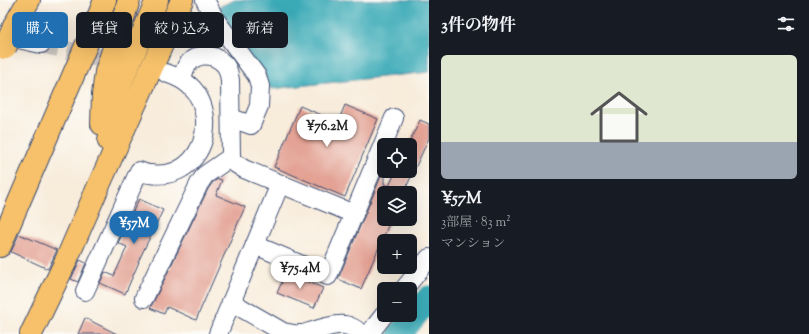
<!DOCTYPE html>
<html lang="ja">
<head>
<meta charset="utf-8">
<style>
  body { margin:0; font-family:"Sorts Mill Goudy","Noto Serif JP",serif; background:#242831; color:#f1f3f6; height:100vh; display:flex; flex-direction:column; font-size:15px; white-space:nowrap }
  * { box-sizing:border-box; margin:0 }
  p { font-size:13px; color:#9ea1a6 }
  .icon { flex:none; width:22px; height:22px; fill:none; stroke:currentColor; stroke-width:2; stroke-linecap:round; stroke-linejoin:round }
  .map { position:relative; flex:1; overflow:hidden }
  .drawer { display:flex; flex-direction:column; background:#171b24; width:380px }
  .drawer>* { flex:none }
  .top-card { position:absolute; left:12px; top:12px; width:357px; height:36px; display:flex; gap:8px }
  .tools { position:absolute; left:377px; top:138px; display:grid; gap:8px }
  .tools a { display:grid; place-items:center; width:40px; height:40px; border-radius:6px; background:#171b24; box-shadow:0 4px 16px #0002; font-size:20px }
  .price { position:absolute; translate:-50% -34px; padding:0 9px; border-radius:14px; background:#fff; color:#222; font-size:13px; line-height:26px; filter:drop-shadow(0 1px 2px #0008) }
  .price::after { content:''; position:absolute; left:50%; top:24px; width:12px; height:9px; margin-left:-6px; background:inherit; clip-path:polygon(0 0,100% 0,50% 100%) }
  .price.current { background:#1f6fb2; color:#fff }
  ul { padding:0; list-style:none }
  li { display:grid; align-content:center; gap:8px; height:212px; padding:0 12px }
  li+li { border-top:1px solid #363941 }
  li span { display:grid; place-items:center; height:124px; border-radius:6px; color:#555 }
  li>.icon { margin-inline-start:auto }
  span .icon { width:72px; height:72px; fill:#fffc; stroke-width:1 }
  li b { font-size:17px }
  h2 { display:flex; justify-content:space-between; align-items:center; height:48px; padding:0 12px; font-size:17px }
  .pill { padding:0 14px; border-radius:6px; background:#171b24; box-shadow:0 4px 16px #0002; font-size:14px; line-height:36px }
  .pill.current { background:#1f6fb2; color:#fff }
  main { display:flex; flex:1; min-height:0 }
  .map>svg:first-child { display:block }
</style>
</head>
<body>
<main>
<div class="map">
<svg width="429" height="334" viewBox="0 0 429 334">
  <rect width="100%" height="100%" fill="#fdfcf7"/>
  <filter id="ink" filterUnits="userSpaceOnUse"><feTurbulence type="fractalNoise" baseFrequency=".025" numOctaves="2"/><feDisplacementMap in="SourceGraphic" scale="8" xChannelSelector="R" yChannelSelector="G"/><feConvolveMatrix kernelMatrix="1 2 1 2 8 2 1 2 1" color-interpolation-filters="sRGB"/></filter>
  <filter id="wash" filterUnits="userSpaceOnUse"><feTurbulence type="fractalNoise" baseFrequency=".012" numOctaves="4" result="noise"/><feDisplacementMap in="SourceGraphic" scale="16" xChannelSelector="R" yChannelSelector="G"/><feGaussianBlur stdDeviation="0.9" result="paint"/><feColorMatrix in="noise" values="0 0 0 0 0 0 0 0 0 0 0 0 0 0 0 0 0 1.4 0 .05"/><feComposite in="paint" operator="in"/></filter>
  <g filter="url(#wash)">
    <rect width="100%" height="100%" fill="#f8ecdb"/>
    <polygon fill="#3aaab7" stroke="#2a6c8a" points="235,0 429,0 429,72 271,89 215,13 216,8"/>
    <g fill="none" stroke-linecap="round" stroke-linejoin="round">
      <polyline stroke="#3aaab7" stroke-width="25" points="400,334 429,298"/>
    </g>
    <g id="blocks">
      <g fill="#e3a294">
        <polygon points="345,105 378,119 345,197 274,167 300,106 338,122"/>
        <polygon points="420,120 429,124 429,138 404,192 406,193 384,193 384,219 391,219 361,289 338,279 384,169 384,184 389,186 396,171 410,171 410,141"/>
        <polygon points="218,179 222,180 216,195 245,207 196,320 167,307 164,314 150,308 153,303 208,189 213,182"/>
        <polygon points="139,199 163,210 138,262 139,262 125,294 100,283 105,272 114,276 127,247 118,243"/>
        <polygon points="19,234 57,250 48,269 11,252"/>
        <polygon points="80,260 86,263 78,282 71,279"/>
        <polygon points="286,273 323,288 314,308 277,293"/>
        <polygon points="85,318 117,334 78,334"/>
      </g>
    </g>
  </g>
  <g filter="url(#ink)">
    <use href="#blocks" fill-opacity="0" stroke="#3c4b71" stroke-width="1"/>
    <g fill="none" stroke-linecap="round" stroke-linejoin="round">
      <polyline stroke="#ccc6c2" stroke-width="18" stroke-dasharray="18 9" stroke-linecap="butt" points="41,44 122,63"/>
      <g stroke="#3c4b71" stroke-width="20">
        <g id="minor">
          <polyline points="205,0 215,19 257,76 260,86 259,106 251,125 231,118"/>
          <polyline points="0,35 41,44"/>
          <path d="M181,79c2,-4 3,-8 5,-12 8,-14 26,-15 37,-4 5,4 6,11 7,17l1,77 2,5 11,7 110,45"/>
          <polyline points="255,245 328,276 394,118"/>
          <polyline points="404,289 429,258"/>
          <path d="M85,291l54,-120c3,1 8,3 11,3 35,5 57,-23 55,-55 -1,-12 -6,-25 -15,-33 -7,-7 -15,-10 -24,-13"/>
          <polyline points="144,298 199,184 205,175 231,157"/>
          <polyline points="231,302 283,332 294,334"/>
          <polyline points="218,334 280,184"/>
          <path d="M299,334h4c10,-3 33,-11 42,-9 6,1 12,5 17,9"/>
          <polyline points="369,334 384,315"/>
        </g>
      </g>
      <g stroke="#3c4b71" stroke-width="24">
        <g id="highway">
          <polyline points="15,24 29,0"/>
          <polyline points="102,124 103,95 106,72 129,0"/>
          <polyline points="109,141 119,88 123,78 157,0"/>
          <polyline points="0,246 97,20 105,0"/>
          <polyline points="31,334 65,263 99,185 182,0"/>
        </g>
      </g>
      <use href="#minor" stroke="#fff" stroke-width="18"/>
      <use href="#highway" stroke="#f6c16b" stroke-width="22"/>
      <g stroke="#3c4b71" stroke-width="24" stroke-linecap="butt">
        <polyline id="highway-bridge" points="5,48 15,24"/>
      </g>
      <use href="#highway-bridge" stroke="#f6c16b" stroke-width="22"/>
    </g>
  </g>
</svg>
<div class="tools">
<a><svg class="icon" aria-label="locate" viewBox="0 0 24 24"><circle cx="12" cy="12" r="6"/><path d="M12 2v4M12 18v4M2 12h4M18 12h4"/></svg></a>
<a><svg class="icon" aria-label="layers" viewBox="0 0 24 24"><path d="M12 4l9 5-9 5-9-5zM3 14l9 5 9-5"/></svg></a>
<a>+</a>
<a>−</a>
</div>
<b class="price" style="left:327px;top:148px">¥76.2M</b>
<b class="price current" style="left:134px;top:245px">¥57M</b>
<b class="price" style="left:300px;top:290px">¥75.4M</b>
<div class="top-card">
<a class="pill current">購入</a>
<a class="pill">賃貸</a>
<a class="pill">絞り込み</a>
<a class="pill">新着</a>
</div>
</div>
<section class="drawer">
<h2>3件の物件<svg class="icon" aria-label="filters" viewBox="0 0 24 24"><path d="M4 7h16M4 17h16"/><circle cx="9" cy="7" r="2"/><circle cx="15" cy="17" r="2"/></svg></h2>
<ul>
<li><span style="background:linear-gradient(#dfe7d0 70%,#9aa5b1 0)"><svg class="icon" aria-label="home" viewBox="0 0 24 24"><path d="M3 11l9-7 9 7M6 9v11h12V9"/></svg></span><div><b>¥57M</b><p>3部屋 · 83 m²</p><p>マンション</p></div></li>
</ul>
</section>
</main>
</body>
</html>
